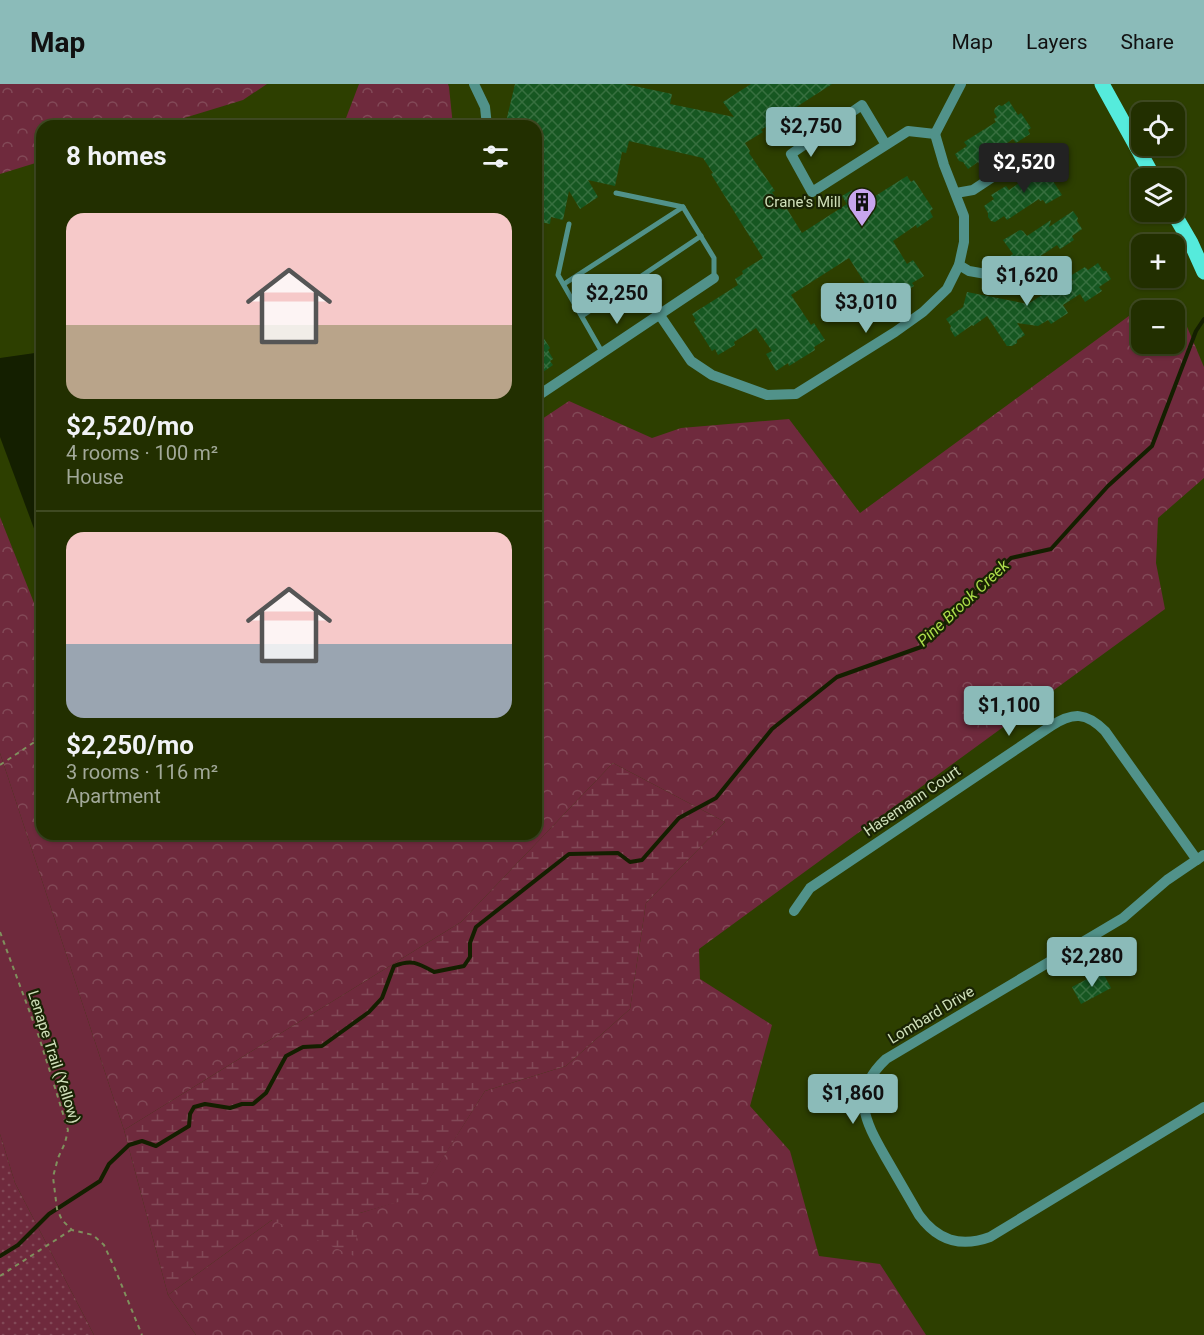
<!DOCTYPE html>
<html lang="en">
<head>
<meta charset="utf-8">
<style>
  body { margin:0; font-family:Roboto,sans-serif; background:#2e3b0f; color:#f1f3f6; height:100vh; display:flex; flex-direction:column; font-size:22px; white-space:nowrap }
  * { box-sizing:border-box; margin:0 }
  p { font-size:20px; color:#a2a999 }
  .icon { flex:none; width:33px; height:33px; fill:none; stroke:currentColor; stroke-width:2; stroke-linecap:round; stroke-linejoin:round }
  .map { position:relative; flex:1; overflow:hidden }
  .drawer { position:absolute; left:36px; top:36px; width:506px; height:720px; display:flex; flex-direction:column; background:#222f00; border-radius:18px; box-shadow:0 2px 4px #0004,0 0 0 2px #3f4a22 }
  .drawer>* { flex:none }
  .controls { position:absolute; left:1131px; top:18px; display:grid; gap:12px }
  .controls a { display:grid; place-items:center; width:54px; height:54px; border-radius:12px; background:#222f00; box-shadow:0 2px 4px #0004,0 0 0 2px #3f4a22; font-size:30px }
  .price { position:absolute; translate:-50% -51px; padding:0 14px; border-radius:6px; background:#8bbbb9; color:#111; font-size:20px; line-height:39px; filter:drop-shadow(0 2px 3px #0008) }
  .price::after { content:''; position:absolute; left:50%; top:36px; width:18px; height:14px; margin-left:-9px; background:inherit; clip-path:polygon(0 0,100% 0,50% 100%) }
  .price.selected { background:#222; color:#fff }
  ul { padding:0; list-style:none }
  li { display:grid; align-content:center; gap:12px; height:318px; padding:0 30px }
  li+li { border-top:2px solid #3f4a22 }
  li span { display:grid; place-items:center; height:186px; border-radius:18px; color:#555 }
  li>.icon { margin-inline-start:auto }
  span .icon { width:108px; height:108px; fill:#fffc; stroke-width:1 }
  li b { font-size:26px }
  h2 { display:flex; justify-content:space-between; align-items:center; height:72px; padding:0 30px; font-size:26px }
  header { display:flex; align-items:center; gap:36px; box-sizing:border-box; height:84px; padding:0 30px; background:#8bbbb9; color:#111 }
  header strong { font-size:28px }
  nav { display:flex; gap:33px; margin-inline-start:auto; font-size:21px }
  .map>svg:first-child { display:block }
</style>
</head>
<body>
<header>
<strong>Map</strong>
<nav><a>Map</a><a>Layers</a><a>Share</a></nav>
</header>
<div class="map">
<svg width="1204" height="1251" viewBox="0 0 1204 1251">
  <defs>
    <pattern id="forest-crowns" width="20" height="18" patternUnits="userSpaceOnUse" patternTransform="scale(1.5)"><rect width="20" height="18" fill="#6f2a3d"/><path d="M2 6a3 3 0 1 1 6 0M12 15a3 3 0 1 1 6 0" fill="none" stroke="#824957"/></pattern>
    <pattern id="wetland-marsh" width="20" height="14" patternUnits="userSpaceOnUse" patternTransform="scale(1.5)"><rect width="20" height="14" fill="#6f2a3d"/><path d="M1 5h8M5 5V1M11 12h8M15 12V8" fill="none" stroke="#824957"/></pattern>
    <pattern id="park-dots" width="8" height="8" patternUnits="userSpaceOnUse" patternTransform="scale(1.5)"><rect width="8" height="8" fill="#6f2a3d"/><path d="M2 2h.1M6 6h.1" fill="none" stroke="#824957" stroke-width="1.8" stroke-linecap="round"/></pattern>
    <pattern id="building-cross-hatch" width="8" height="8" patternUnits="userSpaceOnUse" patternTransform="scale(1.5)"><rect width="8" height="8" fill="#165721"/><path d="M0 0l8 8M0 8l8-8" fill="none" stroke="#376f3f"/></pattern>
  </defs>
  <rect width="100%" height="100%" fill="#2d3f00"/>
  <polygon fill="#6f2a3d" points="0,669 124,1046 168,1211 196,1251 94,1251 15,1099 0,1050"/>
  <g fill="url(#forest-crowns)" fill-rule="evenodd">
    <polygon points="0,0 267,0 243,16 158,42 42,42 42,77 0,90"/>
    <polygon points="359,0 448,0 449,3 453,42 343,42"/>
    <path d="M1161,217l16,2 27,64v111l-46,40 -2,45 9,46 -466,340 1,30 72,46 -22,81 40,45 29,105 61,8 46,71h-730l-28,-40 104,-75 88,-7 59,-18 66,-104 81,-25 64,-57 16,-106 79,-81 -112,-59 -152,159 -337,208 -124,-377v-236l42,106v211h494v-411l33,-22 83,37 29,-10 108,-9 71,94 273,-200zM1142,226h32v34h-32z"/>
  </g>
  <polygon fill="url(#wetland-marsh)" points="613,679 725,738 646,819 630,925 566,982 485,1007 419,1112 360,1129 354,1172 272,1136 168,1211 124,1046 461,838"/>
  <polygon fill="url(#park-dots)" points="0,1050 15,1099 94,1251 0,1251"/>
  <polygon fill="#141f00" points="42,268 42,466 0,353 0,274"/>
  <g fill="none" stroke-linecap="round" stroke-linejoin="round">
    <path stroke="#141f00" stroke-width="4" d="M0,1172l18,-11 31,-31 51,-33 9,-17 20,-19 13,-4 14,5 33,-20 1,-12 4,-7 11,-3 25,4 12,-4h11l13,-11 20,-37 17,-9 19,-1 47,-34 13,-14 12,-32c18,-7 24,-3 40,6l30,-6 6,-9v-14l6,-16 93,-73 49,-1 12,9 12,-2 37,-42 37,-20 56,-69 65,-52 84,-30 90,-89 40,-9 57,-63 44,-40 44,-115 8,-12"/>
  </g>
  <g fill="url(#building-cross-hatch)">
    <polygon points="515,0 625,0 672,10 670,20 734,33 723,18 751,0 832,0 761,46 763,48 745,59 750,67 749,69 775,107 772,108 784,126 787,125 802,149 847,120 842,112 852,106 861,121 907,92 911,98 914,96 933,125 930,127 933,133 917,144 916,141 893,157 907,180 913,176 924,192 912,199 914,202 888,218 886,216 875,223 865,206 868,204 849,174 791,211 811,241 814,239 825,256 814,263 815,266 789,282 788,279 776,287 766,270 772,267 756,244 734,258 735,261 718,271 715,265 712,267 694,238 696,236 692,230 738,201 735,195 743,190 742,187 763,174 711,90 713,89 703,74 629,57 626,69 622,68 615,102 588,96 598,113 580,125 569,107 563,136 551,133 550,140 536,137 536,42 505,42"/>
    <polygon points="1009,17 1018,31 1021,29 1031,44 1028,46 1030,50 1016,59 1013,55 992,69 995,73 981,82 978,78 968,85 963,78 959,77 955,70 967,62 964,58 996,38 994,35 997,33 994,28 995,24 999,21 1002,22"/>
    <polygon points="1041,78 1043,82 1046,80 1056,95 1053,97 1062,111 1046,120 1043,116 1040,117 1039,115 1007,136 1004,132 995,138 991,137 988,133 988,129 984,122 994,115 991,111 1006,102 1009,106 1029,92 1027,87"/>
    <polygon points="1073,127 1078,134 1077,137 1082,145 1072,152 1074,156 1060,165 1057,161 1036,175 1038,179 1025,189 1022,185 1019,187 1010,172 1013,170 1003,156 1020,146 1023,147 1027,152 1051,136 1049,143"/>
    <polygon points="1098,179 1103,187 1106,187 1111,195 1099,203 1102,207 1085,218 1080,210 1063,221 1068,229 1051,240 1048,236 1038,242 1017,239 1025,251 1017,256 1017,259 1012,262 1007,262 987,232 973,242 972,241 955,253 950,245 951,242 946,235 963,223 967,208 1028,220 1050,206 1052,210 1073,196 1070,192 1085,183 1088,186"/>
    <polygon points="536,242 550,264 548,266 553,275 550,277 553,281 536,293"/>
    <polygon points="1102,887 1111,904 1081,920 1072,903"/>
  </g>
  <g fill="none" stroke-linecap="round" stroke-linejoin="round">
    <g stroke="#7f905d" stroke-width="2" stroke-dasharray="4.5 4.5" stroke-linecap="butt">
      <polyline points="0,681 42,653"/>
      <polyline points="0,848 39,953 52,994 68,1046 65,1059 58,1074 53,1093 57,1125 62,1136 72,1146 93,1151 104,1161 115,1185 142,1251"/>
      <polyline points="0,1192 71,1146"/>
    </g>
    <g stroke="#51928a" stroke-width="5">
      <polyline points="616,109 683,123 714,174 714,194"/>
      <polyline points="569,140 558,191 602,268"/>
      <polyline points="564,200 683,123"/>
      <polyline points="582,232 701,152"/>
    </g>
    <g stroke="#51928a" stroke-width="10">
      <polyline points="474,0 485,23 487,42"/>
      <polyline points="886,61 862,21 791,70 812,108 908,47 935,50 961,0"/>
      <polyline points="956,109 973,106 1023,73"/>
      <polyline points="959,181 969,187 1026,197 1035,196 1066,177"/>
      <polyline points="659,230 691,277 712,291 767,311 796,310 895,248 923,228 947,205 959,181 964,158 964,132 944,81 935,50"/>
      <polyline points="536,313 714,194"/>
      <path d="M1204,771l-37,25 -44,38 -237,141c-37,35 -21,62 0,99 11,19 22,38 33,57 18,25 41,33 71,22l214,-130"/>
      <path d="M794,827l16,-23 241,-162c22,-14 35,-14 54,5l92,129"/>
    </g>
    <g stroke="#55ebdc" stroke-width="15">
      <polyline points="1102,0 1154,94"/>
      <polyline points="1173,128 1191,159 1204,188"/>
    </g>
  </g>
  <defs>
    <g id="building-pin" transform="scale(1.5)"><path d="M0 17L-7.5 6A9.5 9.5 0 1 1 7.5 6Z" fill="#c8a5ee" stroke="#192304"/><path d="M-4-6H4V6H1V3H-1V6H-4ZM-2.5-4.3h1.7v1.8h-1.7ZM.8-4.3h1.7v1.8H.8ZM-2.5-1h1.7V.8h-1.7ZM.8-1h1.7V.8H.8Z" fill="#111"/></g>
  </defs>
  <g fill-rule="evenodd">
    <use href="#building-pin" x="862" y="118"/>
  </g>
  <g text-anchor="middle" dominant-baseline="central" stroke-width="4.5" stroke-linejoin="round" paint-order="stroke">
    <g font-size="15" fill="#d0e0ba" stroke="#192304" text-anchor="end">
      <text x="841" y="118">Crane's Mill</text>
    </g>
    <g font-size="15" fill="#d0e0ba" stroke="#192304">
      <text transform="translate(912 717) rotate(-34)">Hasemann Court</text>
      <text transform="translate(931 931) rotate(-31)">Lombard Drive</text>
      <text transform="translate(54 973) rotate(72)">Lenape Trail (Yellow)</text>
    </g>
    <g font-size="16" font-style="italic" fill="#acdd4a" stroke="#192304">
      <text transform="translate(963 519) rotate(-43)">Pine Brook Creek</text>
    </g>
  </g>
</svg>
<div class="controls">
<a><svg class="icon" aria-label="locate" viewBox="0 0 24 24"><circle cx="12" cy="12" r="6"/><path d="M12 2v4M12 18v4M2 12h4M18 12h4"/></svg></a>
<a><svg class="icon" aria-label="layers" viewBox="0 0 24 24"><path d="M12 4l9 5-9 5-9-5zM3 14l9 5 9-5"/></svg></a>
<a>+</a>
<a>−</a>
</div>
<b class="price" style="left:811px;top:74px">$2,750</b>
<b class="price selected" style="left:1024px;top:110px">$2,520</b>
<b class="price" style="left:1027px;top:223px">$1,620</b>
<b class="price" style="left:617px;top:241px">$2,250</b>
<b class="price" style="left:866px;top:250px">$3,010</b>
<b class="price" style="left:1009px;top:653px">$1,100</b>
<b class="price" style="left:1092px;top:904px">$2,280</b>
<b class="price" style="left:853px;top:1041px">$1,860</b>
<section class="drawer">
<h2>8 homes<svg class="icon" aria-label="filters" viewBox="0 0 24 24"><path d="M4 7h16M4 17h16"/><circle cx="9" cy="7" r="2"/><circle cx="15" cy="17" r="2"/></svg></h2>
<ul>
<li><span style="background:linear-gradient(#f6c9c9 60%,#b9a48a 0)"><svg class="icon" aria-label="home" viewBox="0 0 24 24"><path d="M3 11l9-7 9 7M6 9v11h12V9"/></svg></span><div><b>$2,520/mo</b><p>4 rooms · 100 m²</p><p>House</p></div></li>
<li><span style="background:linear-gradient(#f6c9c9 60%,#9aa5b1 0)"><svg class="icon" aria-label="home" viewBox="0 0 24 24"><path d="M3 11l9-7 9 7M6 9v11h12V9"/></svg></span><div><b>$2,250/mo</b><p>3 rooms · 116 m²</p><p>Apartment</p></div></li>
</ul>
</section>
</div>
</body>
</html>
